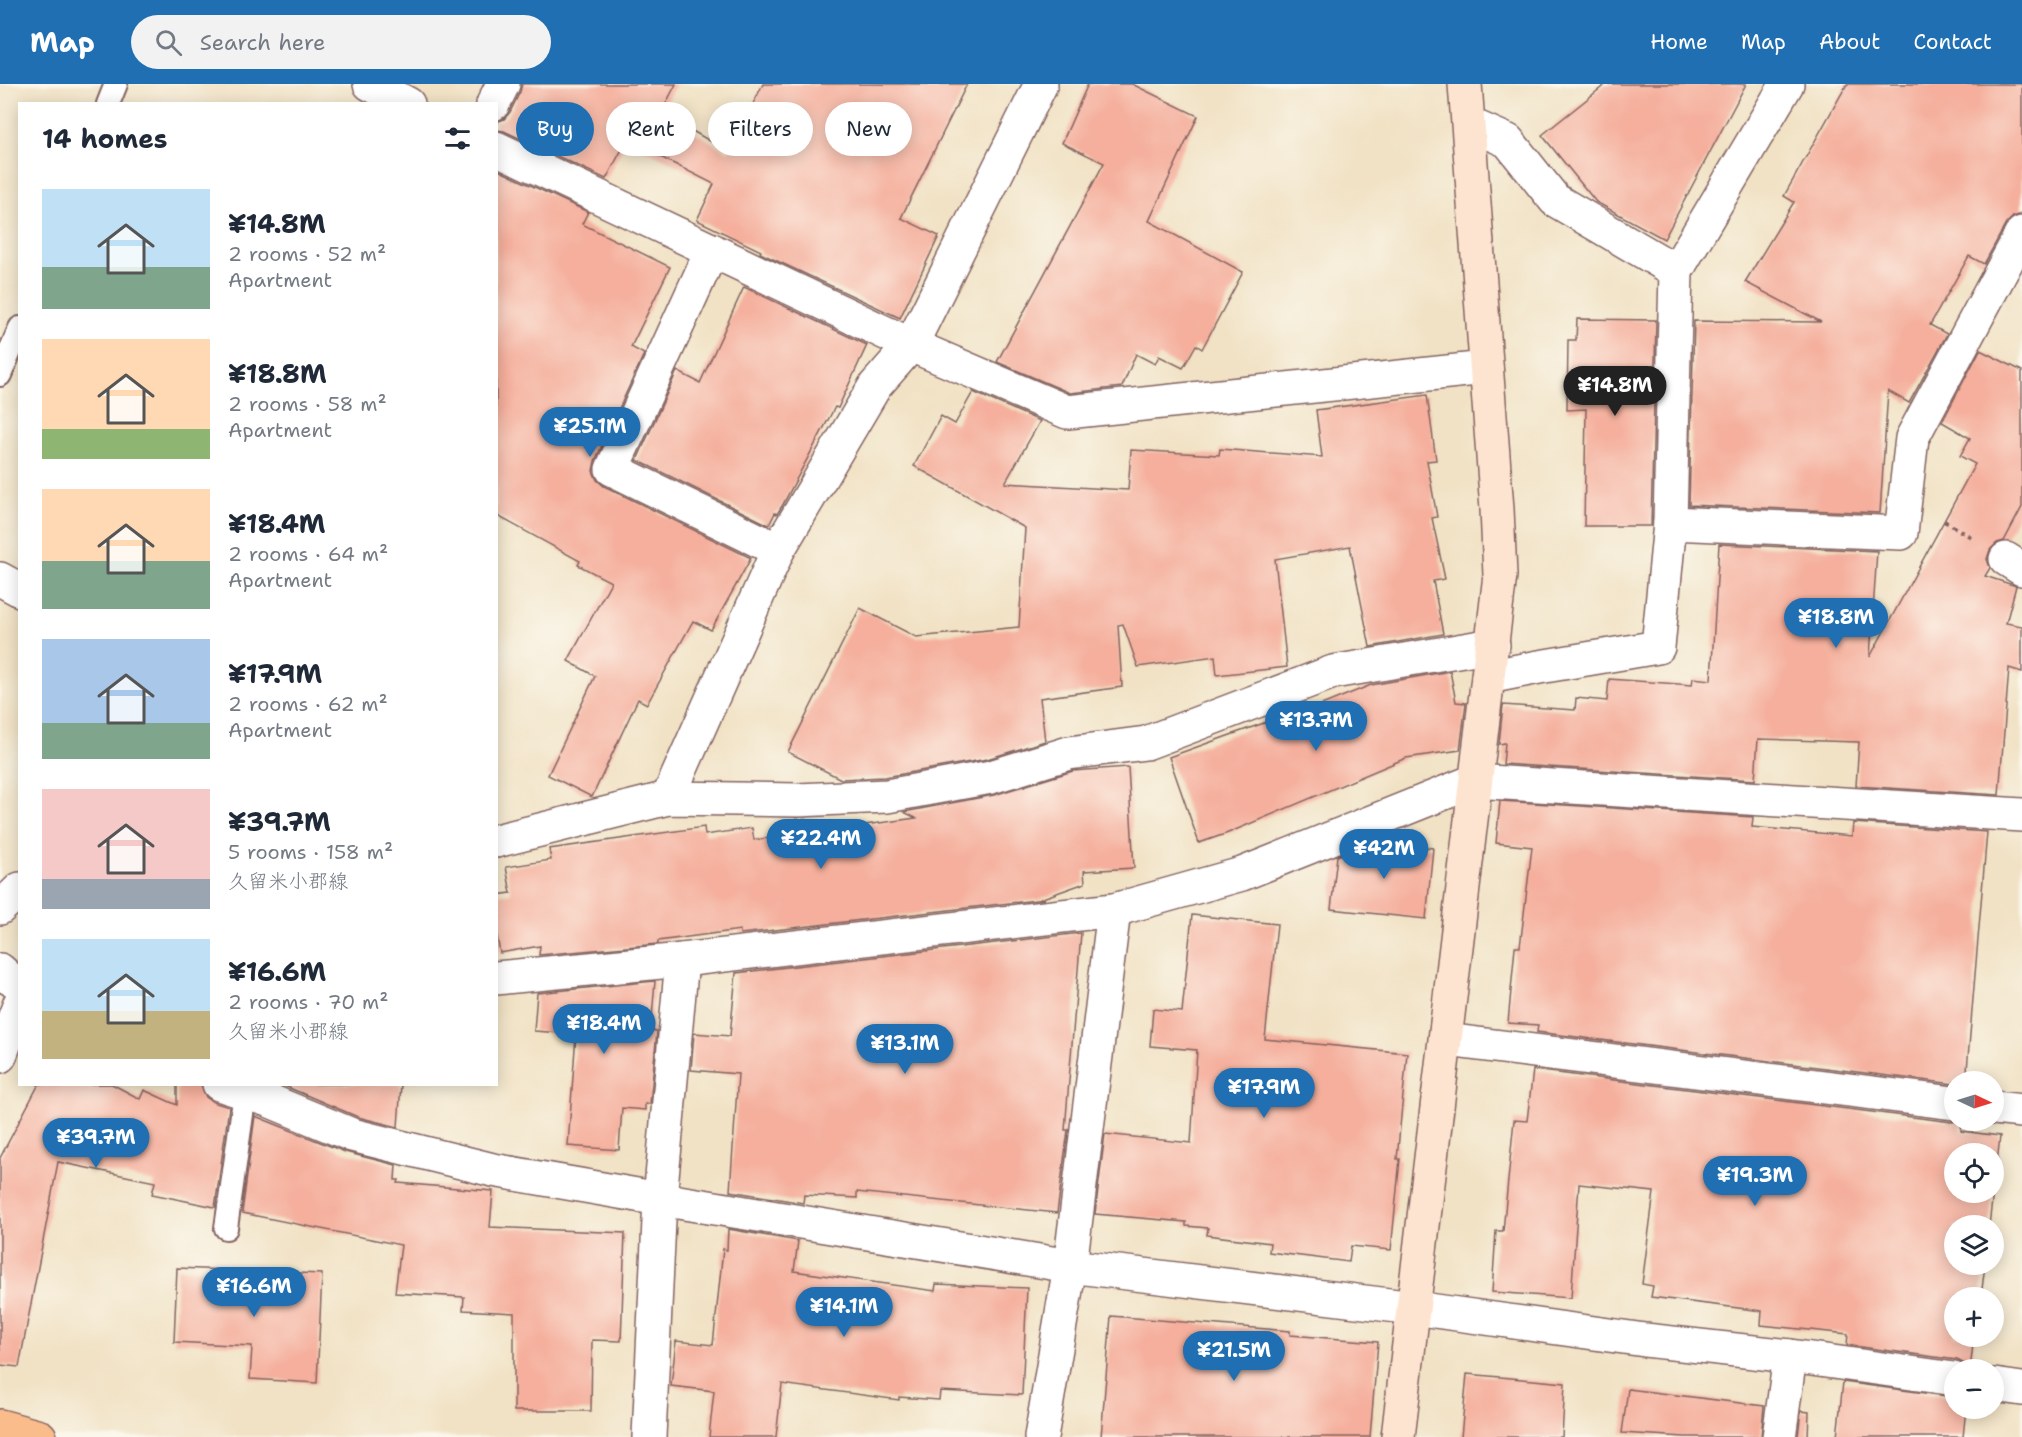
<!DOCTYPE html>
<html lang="en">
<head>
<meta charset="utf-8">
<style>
  body { margin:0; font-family:"Shantell Sans","Klee One",sans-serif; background:#f2f2f3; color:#1f2937; height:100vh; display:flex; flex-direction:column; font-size:22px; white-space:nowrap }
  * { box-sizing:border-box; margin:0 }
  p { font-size:20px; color:#747a83 }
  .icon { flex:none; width:33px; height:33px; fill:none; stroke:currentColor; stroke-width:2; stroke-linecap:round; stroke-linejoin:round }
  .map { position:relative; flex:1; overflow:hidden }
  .details { position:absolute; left:18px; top:18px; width:480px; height:984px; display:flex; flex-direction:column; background:#fff; border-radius:0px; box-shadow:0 3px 15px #0003 }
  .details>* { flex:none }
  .top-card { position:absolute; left:516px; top:18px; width:570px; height:54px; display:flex; gap:12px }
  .needle { width:39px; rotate:94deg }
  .controls { position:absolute; left:1944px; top:987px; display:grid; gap:12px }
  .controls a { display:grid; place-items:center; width:60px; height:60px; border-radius:50%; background:#fff; box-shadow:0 3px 15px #0003; font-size:30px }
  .price { position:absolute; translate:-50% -51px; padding:0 14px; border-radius:21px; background:#1f6fb2; color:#fff; font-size:20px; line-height:39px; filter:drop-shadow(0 2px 3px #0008) }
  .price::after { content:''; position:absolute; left:50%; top:36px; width:18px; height:14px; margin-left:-9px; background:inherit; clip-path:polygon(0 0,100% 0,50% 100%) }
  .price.selected { background:#222; color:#fff }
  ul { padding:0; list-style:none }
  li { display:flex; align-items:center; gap:18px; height:150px; padding:0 24px }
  li span { display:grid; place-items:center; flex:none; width:168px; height:120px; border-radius:0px; color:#555 }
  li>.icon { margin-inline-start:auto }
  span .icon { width:72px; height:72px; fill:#fffc; stroke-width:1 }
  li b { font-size:26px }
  h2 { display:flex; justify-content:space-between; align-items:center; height:72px; padding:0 24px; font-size:26px }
  .tag { padding:0 21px; border-radius:27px; background:#fff; box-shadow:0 3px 15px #0003; font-size:21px; line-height:54px }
  .tag.selected { background:#1f6fb2; color:#fff }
  header { display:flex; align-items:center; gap:36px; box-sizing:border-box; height:84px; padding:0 30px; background:#1f6fb2; color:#fff }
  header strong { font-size:28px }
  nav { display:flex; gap:33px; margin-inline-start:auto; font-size:21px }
  .search { width:420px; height:54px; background:#f2f2f3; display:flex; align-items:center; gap:15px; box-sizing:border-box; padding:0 21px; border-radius:33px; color:#747a83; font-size:22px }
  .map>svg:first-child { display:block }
</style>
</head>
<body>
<header>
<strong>Map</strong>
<div class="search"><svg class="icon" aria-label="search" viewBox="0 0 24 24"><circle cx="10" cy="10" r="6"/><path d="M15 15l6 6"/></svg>Search here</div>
<nav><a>Home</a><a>Map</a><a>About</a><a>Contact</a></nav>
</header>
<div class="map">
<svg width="2022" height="1353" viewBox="0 0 2022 1353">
  <rect width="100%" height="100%" fill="#fbf7ec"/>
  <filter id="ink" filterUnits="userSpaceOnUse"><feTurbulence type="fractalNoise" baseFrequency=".0167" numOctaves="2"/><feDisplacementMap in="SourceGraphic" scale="12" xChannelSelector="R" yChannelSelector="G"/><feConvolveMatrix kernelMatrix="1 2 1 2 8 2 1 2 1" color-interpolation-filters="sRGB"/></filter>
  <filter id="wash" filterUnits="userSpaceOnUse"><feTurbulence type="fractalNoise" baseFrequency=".008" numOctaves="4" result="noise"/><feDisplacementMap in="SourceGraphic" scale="24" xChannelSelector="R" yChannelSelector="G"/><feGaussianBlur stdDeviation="1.35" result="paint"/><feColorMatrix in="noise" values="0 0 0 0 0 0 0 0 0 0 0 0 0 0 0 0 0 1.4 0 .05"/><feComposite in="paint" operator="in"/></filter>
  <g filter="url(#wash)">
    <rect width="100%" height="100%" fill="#f1e2c5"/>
    <g id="blocks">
      <g fill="#f5af9c">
        <polygon points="522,0 676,0 661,29 729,68 763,0 967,0 901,134 939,152 900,234 760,169 761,167 697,136 714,100 627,56 606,95 504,47 496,46 496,38 504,35 510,28 520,8"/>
        <polygon points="1088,0 1132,0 1198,32 1149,137 1243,188 1202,265 1196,261 1183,284 1159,272 1155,280 1136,270 1122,303 1070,309 997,278 1104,79 1062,59"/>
        <polygon points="1606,0 1746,0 1664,155 1596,118 1542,51"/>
        <polygon points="1847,0 2022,0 2022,130 2013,133 2006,140 1984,180 1969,172 1930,241 1947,250 1909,319 1888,307 1880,429 1689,421 1694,237 1821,238 1745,198 1794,118 1784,112"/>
        <polygon points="496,85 588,128 582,140 670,183 631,263 644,270 595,377 593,387 597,396 604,402 751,474 711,546 693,537 647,620 638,615 592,713 548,691 595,592 568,577 611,498 578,481 580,477 496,431"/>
        <polygon points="744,203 867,261 838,324 835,323 782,422 777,430 775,429 769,441 637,376 677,287 700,299"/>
        <polygon points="1577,235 1656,236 1651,442 1584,442 1586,325 1567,326 1568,256 1576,256"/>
        <polygon points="1980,266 2022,287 2022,423 2004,457 1997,459 1990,466 1987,475 1990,484 1985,492 2016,502 2006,539 2022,542 2022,588 2009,584 1999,711 1856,702 1859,658 1758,655 1755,696 1503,680 1505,659 1499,660 1503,621 1575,626 1576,614 1607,617 1609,595 1692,601 1693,594 1711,596 1719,460 1877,467 1870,573 1975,380 1960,372 1970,354 1942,338"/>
        <polygon points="973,308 1040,337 1005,399 1128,406 1131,366 1219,371 1220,365 1322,373 1316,326 1427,311 1436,376 1427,377 1437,433 1432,434 1445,495 1433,497 1443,550 1370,563 1350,462 1275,475 1287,583 1217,591 1215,572 1138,583 1123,540 1118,541 1122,603 1040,614 1045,657 987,675 885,693 841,695 788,668 860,524 916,553 1019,543 1025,444 914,382 941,332 955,340"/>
        <polygon points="1450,587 1456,618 1466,619 1460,666 1406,674 1228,749 1199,759 1169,673 1292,629 1292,633 1371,601"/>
        <polygon points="1128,683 1134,784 1084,787 1085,799 1040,815 1045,815 740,850 740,846 658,857 658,860 539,871 540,862 500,869 496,847 496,811 511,809 506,783 551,776 549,765 704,743 705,751 752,744 754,756 916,734 904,728 994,711 1073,687"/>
        <polygon points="1500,717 1753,733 1752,743 1852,752 1853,739 1987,748 1966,998 1954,998 1954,1000 1537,948 1538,941 1508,939 1515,863 1520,863 1532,763 1496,759"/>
        <polygon points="1373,758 1433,764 1426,835 1331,825 1337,772"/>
        <polygon points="1192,831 1277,840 1265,955 1407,969 1397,1075 1400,1075 1391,1166 1351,1162 1349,1178 1269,1168 1270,1159 1207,1151 1208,1144 1186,1142 1186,1138 1095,1130 1105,1050 1191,1059 1197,966 1150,962 1153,925 1182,928"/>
        <polygon points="1081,849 1065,1046 1068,1046 1057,1129 857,1108 857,1114 804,1111 803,1119 730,1107 738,990 691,986 694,949 730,952 736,889"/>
        <polygon points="655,897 651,946 657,947 650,1020 645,1020 645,1026 622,1024 619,1066 568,1062 576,950 534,947 537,909"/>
        <polygon points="1533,986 1952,1038 1962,1036 1961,1047 2000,1052 1994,1107 1994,1070 1954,1070 1954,1108 1993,1108 1989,1142 1954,1142 1954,1180 1985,1180 1981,1214 1954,1214 1954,1252 1974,1252 1970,1286 1965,1280 1957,1276 1847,1261 1848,1250 1761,1241 1762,1227 1651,1213 1653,1202 1642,1200 1654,1108 1579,1100 1571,1214 1492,1208 1496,1147 1503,1147 1514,1036 1527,1037"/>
        <polygon points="39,1000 112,1000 140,1015 144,1006 177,1021 177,1000 201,1000 206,1013 213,1018 229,1023 215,1123 152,1110 155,1098 58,1078 19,1283 0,1281 0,1074"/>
        <polygon points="280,1000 401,1000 398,1043 358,1033"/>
        <polygon points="255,1032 345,1068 396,1081 395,1096 399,1096 398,1099 493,1107 490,1143 625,1149 621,1257 592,1256 591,1327 514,1327 514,1229 463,1226 464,1213 395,1209 401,1161 242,1129"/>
        <polygon points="728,1145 798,1157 794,1187 935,1207 936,1200 1027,1204 1022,1311 940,1307 939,1316 899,1313 899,1316 782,1300 776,1353 709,1353 714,1307 671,1302 676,1257 713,1261 723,1165 727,1166"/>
        <polygon points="177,1184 322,1190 317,1299 250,1295 252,1262 174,1258"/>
        <polygon points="1111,1232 1290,1247 1290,1251 1378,1258 1370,1353 1101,1353"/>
        <polygon points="1467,1290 1565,1299 1562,1353 1461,1353"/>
        <polygon points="1843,1298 1954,1313 1954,1324 1966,1324 1963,1353 1837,1353"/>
        <polygon points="1628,1305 1764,1322 1761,1353 1685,1353 1622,1349"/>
        <polygon points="1801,1327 1809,1328 1808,1353 1798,1353"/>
      </g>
    </g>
  </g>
  <g filter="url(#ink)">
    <use href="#blocks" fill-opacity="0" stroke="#846361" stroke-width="1.5"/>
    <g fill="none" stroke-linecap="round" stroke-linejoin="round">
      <g stroke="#846361" stroke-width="26">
        <g id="lane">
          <polyline points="108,20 116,0"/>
          <polyline points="0,291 20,244"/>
          <polyline points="226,1144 245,1009"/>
        </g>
      </g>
      <g stroke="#846361" stroke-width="36">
        <g id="street">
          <polyline points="370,0 408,20"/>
          <polyline points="493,20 503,0"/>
          <polyline points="1469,40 1508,57 1555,116 1676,187 1787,0"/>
          <polyline points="496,64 911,261 1067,328 1486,284"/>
          <polyline points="712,166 612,385 778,466"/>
          <polyline points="1670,439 1676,187"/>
          <polyline points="2006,475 2022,485"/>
          <polyline points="0,495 20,506"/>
          <polyline points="1488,593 1539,583 1658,563 1670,439 1901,449 1912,354 2022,149"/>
          <polyline points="668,714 778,466 875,302 911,261 1041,0"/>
          <polyline points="496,757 668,714 798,716 887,712 991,693 1069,669 1146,659 1333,588 1493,561"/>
          <polyline points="0,824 20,805"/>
          <polyline points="0,886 9,894 20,898"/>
          <polyline points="496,894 682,876 1114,826 1242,790 1474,697 2022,731"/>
          <polyline points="1446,956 1954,1019"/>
          <polyline points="0,972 20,919"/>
          <polyline points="219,1000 268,1016 352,1051 493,1086 660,1115 1070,1182 1414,1224 1645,1256 1790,1272 1954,1295"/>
          <polyline points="1994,1024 2022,1027"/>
          <polyline points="1994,1301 2022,1305"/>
          <polyline points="649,1353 660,1115 682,876"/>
          <polyline points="1041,1353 1070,1182 1114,826"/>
          <polyline points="1779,1353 1790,1272"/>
        </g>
      </g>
      <g stroke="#846361" stroke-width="36">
        <polyline id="secondary" points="1398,1353 1500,491 1497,425 1465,0"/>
      </g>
      <g stroke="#846361" stroke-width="36">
        <polyline id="primary" points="0,1342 40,1353"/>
      </g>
      <polyline stroke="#846361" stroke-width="4" stroke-dasharray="4.5 4.5" stroke-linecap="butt" points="1944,437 1971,453"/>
      <use href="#lane" stroke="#fff" stroke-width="22"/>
      <use href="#street" stroke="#fff" stroke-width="33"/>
      <use href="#secondary" stroke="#fde4d0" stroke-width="33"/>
      <use href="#primary" stroke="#f9bc8a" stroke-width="33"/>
    </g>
  </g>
</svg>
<div class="controls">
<a><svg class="needle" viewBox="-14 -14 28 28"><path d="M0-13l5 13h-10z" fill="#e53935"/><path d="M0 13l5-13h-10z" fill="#747a83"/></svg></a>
<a><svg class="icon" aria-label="locate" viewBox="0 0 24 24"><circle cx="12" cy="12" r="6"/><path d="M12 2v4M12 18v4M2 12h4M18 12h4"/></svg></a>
<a><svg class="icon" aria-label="layers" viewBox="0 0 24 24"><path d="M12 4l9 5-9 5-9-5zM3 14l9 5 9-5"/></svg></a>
<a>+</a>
<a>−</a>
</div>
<b class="price selected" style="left:1615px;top:333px">¥14.8M</b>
<b class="price" style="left:590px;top:374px">¥25.1M</b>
<b class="price" style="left:1836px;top:565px">¥18.8M</b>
<b class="price" style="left:1316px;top:668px">¥13.7M</b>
<b class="price" style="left:821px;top:786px">¥22.4M</b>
<b class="price" style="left:1384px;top:796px">¥42M</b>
<b class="price" style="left:604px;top:971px">¥18.4M</b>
<b class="price" style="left:905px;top:991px">¥13.1M</b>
<b class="price" style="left:1264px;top:1035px">¥17.9M</b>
<b class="price" style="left:96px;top:1085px">¥39.7M</b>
<b class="price" style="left:1755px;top:1123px">¥19.3M</b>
<b class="price" style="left:254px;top:1234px">¥16.6M</b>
<b class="price" style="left:844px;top:1254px">¥14.1M</b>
<b class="price" style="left:1234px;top:1298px">¥21.5M</b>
<div class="top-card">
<a class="tag selected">Buy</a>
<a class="tag">Rent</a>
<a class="tag">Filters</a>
<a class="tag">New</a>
</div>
<section class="details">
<h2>14 homes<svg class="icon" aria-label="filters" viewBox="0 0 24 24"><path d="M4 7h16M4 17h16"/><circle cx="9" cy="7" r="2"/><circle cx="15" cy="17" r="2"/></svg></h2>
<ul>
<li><span style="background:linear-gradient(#bfe0f5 65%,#7fa58c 0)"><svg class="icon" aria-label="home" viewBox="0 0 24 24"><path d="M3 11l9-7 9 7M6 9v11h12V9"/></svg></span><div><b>¥14.8M</b><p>2 rooms · 52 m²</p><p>Apartment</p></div></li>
<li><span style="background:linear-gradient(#ffd9b3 75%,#8fb573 0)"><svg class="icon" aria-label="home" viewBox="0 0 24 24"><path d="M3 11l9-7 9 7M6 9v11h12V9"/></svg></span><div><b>¥18.8M</b><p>2 rooms · 58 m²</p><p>Apartment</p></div></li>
<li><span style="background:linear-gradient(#ffd9b3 60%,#7fa58c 0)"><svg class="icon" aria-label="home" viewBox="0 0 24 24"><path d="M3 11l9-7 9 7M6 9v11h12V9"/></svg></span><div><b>¥18.4M</b><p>2 rooms · 64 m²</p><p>Apartment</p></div></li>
<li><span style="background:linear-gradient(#a9c7e8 70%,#7fa58c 0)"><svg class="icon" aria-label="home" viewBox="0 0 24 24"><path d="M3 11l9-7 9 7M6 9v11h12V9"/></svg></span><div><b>¥17.9M</b><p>2 rooms · 62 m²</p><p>Apartment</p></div></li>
<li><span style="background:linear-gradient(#f6c9c9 75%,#9aa5b1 0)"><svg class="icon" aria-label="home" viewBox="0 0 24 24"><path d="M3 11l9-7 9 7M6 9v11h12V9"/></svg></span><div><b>¥39.7M</b><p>5 rooms · 158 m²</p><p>久留米小郡線</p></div></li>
<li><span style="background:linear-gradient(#bfe0f5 60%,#c2b280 0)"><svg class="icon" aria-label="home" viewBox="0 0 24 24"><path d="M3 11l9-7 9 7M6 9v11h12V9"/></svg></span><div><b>¥16.6M</b><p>2 rooms · 70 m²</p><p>久留米小郡線</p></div></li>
</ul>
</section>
</div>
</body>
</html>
